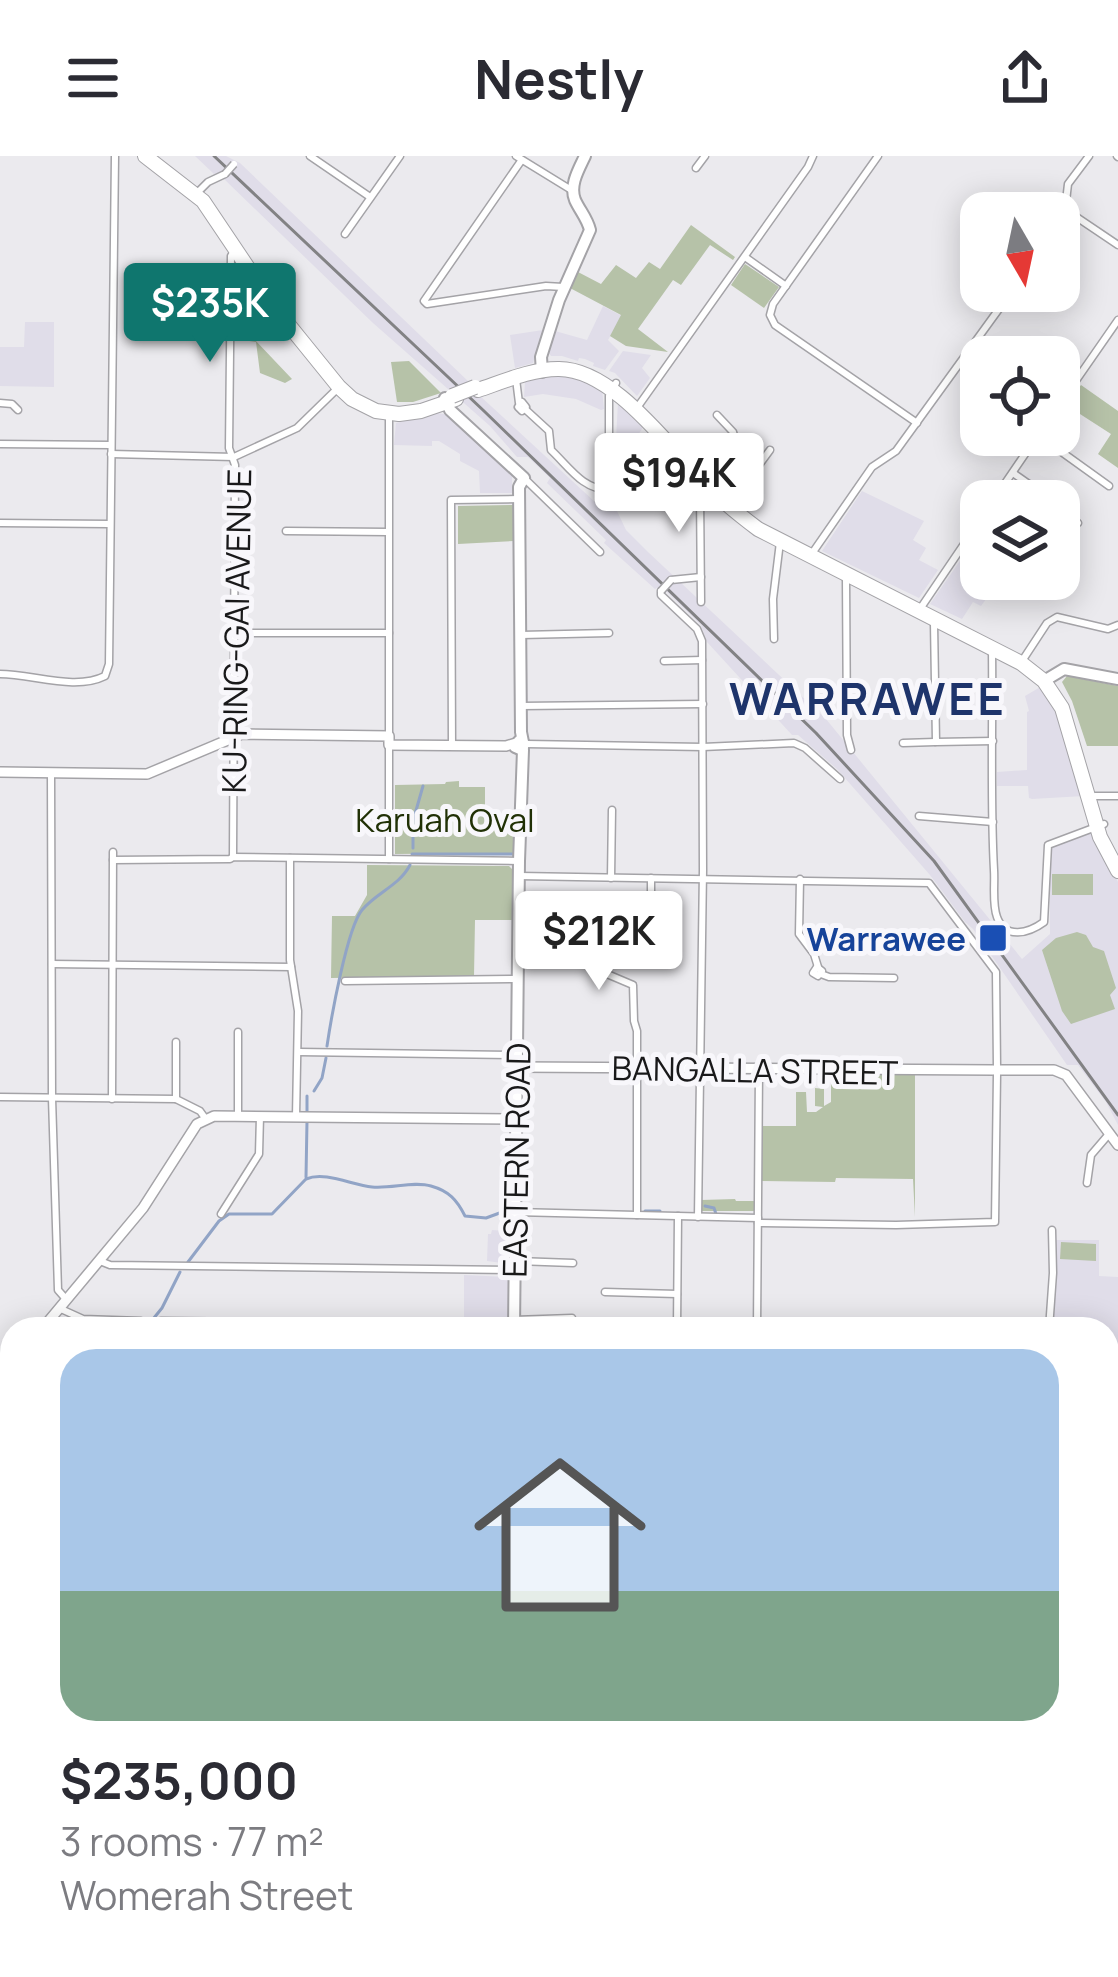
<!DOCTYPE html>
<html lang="en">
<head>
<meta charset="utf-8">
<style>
  body { margin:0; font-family:Manrope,sans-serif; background:#f7f7f7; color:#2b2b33; height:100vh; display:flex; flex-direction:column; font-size:45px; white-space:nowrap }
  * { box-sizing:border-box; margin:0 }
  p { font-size:39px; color:#7c7c81 }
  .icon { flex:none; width:66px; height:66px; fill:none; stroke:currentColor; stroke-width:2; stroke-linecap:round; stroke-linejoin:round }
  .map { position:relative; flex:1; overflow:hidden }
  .sheet { position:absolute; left:0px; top:1161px; width:1119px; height:660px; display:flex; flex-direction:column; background:#fff; border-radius:36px 36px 0 0; box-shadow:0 6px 30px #0003 }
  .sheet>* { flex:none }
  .needle { width:78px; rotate:171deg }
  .fabs { position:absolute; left:960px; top:36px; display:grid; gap:24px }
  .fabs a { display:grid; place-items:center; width:120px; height:120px; border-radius:24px; background:#fff; box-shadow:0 6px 30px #0003; font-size:60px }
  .price { position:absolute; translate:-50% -102px; padding:0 27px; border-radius:12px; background:#fff; color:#222; font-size:39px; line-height:78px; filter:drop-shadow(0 3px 6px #0008) }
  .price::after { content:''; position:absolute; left:50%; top:72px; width:36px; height:27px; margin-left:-18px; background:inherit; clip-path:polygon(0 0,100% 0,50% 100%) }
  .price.current { background:#0f766e; color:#fff }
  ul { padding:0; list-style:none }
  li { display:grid; align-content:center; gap:24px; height:636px; padding:0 60px }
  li+li { border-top:3px solid #e1e1e2 }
  li span { display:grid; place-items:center; height:372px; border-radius:36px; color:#555 }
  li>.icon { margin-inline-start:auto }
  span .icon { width:216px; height:216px; fill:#fffc; stroke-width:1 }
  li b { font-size:51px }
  header { display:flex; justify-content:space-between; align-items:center; height:156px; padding:0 60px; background:#fff; font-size:54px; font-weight:700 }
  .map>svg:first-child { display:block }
</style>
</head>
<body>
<header><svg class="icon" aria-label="menu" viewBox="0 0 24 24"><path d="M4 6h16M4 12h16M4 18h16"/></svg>Nestly<svg class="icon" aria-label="share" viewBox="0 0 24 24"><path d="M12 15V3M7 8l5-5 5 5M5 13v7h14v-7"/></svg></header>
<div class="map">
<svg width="1118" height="1821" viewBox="0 0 1118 1821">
  <rect width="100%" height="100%" fill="#ebeaee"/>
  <g fill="#e0dde9">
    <polygon points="195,0 226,0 240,7 469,226 479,239 595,346 605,346 617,355 626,374 648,396 826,563 1022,803 1050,778 1050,697 1054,688 1090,677 1094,678 1118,726 1118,969 1106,946 1078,909 1067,909 973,773 965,766 930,719 837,613 798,579 792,579 707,486 701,469 666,435 658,431 655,433 604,387 606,384 547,327 550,322 528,301 517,301 490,270 373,167 224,23 227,20 224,16 214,18"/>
    <polygon points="603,150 622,160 608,184 619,195 605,214 593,210 594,207 585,203 579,202 578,205 562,200 551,200 549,197 555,175 587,184"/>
    <polygon points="25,166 54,166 54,231 0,230 0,191 24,191"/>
    <polygon points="543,174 533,207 515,212 510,179"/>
    <polygon points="623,195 651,199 642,212 650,222 637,240 615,217 609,215"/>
    <polygon points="552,219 578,222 602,233 604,253 601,254 576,243 543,238 524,241 525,226"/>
    <polygon points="618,246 643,271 635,284 616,284"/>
    <polygon points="436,257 444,258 512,318 512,337 480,337 479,315 460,305 460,298 439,285 432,285 432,290 394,289 396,267"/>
    <polygon points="862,335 924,365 913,384 926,392 919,404 938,414 919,442 822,395"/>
    <polygon points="978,379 981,381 981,423 990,423 983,433 989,439 981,450 973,446 962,463 930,448"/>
    <polygon points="1042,530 1053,546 1084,640 1032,643 1029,642 1028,630 997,630 997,616 1027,614 1027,556 1029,555 1025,540"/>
    <polygon points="492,1074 506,1075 505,1104 502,1107 487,1105 488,1078 491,1078"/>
    <polygon points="1055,1084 1099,1084 1099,1120 1118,1121 1118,1215 1107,1215 1107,1173 1052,1173 1057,1115"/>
    <polygon points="464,1119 508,1121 508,1163 464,1163"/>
    <rect x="1107" y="1253" width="11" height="50"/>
  </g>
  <g fill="#b6c2a8">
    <polygon points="691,69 735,101 733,104 710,89 681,129 673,124 638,173 668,196 626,190 610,180 621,159 570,132 578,116 601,128 616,109 636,122 649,106 660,113"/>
    <polygon points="745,108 779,131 764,152 731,129"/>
    <polygon points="263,144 276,162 255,184 292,223 285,227 260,217 256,186 236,183 236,163 253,177 269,161 258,149"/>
    <polygon points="409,205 441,237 413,246 397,246 391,206"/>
    <polygon points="1081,229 1118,255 1118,312 1098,298 1111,278 1066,249"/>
    <polygon points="514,349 514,385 458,388 458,350"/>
    <polygon points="1067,520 1118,530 1118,590 1087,590 1072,545 1062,526"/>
    <polygon points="459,625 459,631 485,631 485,664 513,665 514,697 395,698 395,629 445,628 446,626"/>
    <polygon points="367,709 509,710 512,713 512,764 475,764 474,820 331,822 332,760 355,760 367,739"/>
    <rect x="1052" y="718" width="41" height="21"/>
    <polygon points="1077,776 1086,779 1093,791 1104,795 1116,832 1110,839 1115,853 1071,868 1062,855 1042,794 1056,782"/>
    <polygon points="831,919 915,919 915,1061 913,1023 836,1022 835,1026 761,1025 762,970 796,970 796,936 806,936 807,956 816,956 823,951 815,950 815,932 824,933 824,950 831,946"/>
    <polygon points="735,1043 736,1045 755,1045 755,1055 701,1055 701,1044"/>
    <polygon points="1061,1086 1096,1088 1096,1105 1060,1103"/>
    <polygon points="12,1293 12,1458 0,1458 0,1295"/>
  </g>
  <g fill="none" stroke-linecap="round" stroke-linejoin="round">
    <g stroke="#91a4c6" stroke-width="3">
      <polyline points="413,692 413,665 423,630"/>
      <polyline points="412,698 513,698"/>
      <path d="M327,890c4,-27 20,-118 35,-136 15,-18 37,-24 48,-45"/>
      <polyline points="314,935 322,922 326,902"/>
      <polyline points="307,955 307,940"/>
      <polyline points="306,1021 307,965"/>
      <path d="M306,1023c19,-8 46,6 66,8 19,2 41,-6 59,-1 18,5 26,14 34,30l21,2 19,-7"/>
      <polyline points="705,1050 714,1052 716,1058"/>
      <polyline points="645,1055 660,1055"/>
      <polyline points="188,1106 219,1065 229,1058 272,1058 305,1024"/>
      <polyline points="145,1173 162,1152 180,1116"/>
      <polyline points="0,1340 12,1329"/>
      <polyline points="985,1814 985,1821"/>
    </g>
    <g stroke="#a4a3a7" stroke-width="9">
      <g id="minor">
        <polyline points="310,0 370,41"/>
        <polyline points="516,0 573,35"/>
        <polyline points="878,0 773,148 770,159 775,169 917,267"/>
        <polyline points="1117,0 1118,1"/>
        <polyline points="521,5 424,145 427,148 546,130 563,131"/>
        <polyline points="696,12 705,0"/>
        <polyline points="200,34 208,26 225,18"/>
        <polyline points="1066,54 1118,89"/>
        <polyline points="1059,69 1065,54 1068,28 1089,0"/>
        <polyline points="345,78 400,0"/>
        <polyline points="745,101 786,130"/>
        <polyline points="516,223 519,247"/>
        <polygon points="522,246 526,251 522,255 518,251"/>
        <polyline points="0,247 12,248 18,254"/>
        <polyline points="639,249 808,11 813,0"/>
        <polyline points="1059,249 1118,164"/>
        <path d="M525,253l24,22 2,19c19,18 31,39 58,40"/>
        <polyline points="389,255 389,578"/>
        <polyline points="1038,279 1109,330"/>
        <polyline points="0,288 111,289"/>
        <polyline points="111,298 234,301"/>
        <polyline points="234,301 297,272 339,231"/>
        <polyline points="1013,317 1053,345"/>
        <polyline points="525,323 600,396"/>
        <polyline points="609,345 609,240 616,227"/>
        <polyline points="993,345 1038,279"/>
        <polyline points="732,346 770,294"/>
        <polyline points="1059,350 1078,367"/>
        <polyline points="0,367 109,368"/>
        <polyline points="286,375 388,376"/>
        <polyline points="813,396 872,311 896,295 1012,135"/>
        <polyline points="846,422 847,579 851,594"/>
        <polyline points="671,424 701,421"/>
        <polyline points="661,435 661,439 697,473 702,485 703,714 698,1061"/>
        <polyline points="701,446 700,337 735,283 733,276 717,259"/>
        <polyline points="922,450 981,363"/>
        <polyline points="934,467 936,586 993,585"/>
        <polyline points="234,477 389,477"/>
        <polyline points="521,479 609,477"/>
        <polyline points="774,483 773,443 780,386"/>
        <path d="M992,494c1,73 -2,147 2,220 1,14 -2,34 3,47 8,23 32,16 47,5l4,-77 56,-21"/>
        <polyline points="1024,502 1047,467 1057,461 1108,473 1118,469"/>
        <polyline points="664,505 702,504"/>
        <path d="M0,518c33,0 75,17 105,2l4,-12 6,-508"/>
        <polyline points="521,550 703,548"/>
        <polyline points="903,587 935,586"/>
        <polyline points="527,588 703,591 794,587 805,592 840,623"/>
        <polyline points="452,590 451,344 519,343"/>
        <polyline points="51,617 52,942 58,1134 65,1142"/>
        <polyline points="1095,640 1118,640"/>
        <polyline points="919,660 993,666"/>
        <polyline points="233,701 235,309 229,292 231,100 234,95"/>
        <polyline points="290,702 290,804 298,855 296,961"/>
        <polyline points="389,703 389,589"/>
        <polyline points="113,704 230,703 233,701 519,705"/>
        <polyline points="519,720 929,727 996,816 997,911"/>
        <polyline points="611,722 612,654"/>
        <polyline points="800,723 799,778 814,798 818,811"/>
        <polyline points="638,787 651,777 651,722"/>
        <polyline points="520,804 588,805 607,818 633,829 634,865 637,875 637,1059"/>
        <polyline points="52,808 291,811"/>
        <polygon points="817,811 822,815 818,820 813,817"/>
        <polyline points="821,818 829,821 894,822"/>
        <polyline points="345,825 518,823"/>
        <polyline points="238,876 238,960"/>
        <polyline points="176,886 176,943 200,955 205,962"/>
        <polyline points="299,896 517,899"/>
        <polyline points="0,941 176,943"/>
        <polyline points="112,943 113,696"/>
        <polyline points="1087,1027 1091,999 1109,978"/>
        <polyline points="515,1056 758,1062"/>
        <polyline points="221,1058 259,998 260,960"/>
        <polyline points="758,1067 896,1069 995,1066 997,918"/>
        <polyline points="100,1105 110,1109 515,1114"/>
        <polyline points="517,1105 573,1107"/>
        <polyline points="605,1136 677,1138"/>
        <polyline points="61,1153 83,1163 141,1165"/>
        <polyline points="514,1164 572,1162"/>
        <polyline points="161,1165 514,1169"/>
        <polyline points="677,1173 678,1060"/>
        <polyline points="757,1173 759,914"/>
        <polyline points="1049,1173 1053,1117 1052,1074"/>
        <polyline points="1107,1222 1118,1222"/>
        <polyline points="1107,1360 1118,1360"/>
        <polyline points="0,1490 12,1490"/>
        <polyline points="0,1566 12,1566"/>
        <polyline points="1107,1598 1118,1598"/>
        <polyline points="1107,1709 1118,1709"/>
        <polyline points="0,1714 12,1716"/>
        <polyline points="0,1777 12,1777"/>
        <polyline points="109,1809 109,1821"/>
        <polyline points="174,1809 174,1821"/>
        <polyline points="47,1821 48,1809"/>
        <polyline points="237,1821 237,1809"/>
        <polyline points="331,1821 331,1809"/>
        <polyline points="518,1821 518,1809"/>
        <polyline points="867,1821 867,1809"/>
      </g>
    </g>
    <g stroke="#a4a3a7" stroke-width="12">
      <g id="tertiary">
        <polyline points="0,616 147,618 242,578 389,580 389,589 506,590 516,587"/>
        <polyline points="517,911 993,914"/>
        <polyline points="1000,914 1054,914 1066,919 1118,989"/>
        <polyline points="42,1173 143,1052 197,968 214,960 516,963"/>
        <polyline points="0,1227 12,1214"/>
        <polyline points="1107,1491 1118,1491"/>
        <polyline points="1115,1803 1118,1775"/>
        <polyline points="1114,1813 1114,1821"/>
      </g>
    </g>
    <g stroke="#a4a3a7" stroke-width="14">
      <g id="secondary">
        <path d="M542,216l-1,-15 18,-57 31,-70c-3,-12 -10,-19 -15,-30 -6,-15 4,-31 10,-44"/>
        <polyline points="445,242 450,254 524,322 519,331 521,576 523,586"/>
        <polyline points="1044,525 1064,513 1118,523"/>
        <polygon points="519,585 524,588 522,594 515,591"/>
        <polyline points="514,1173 519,705 523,594"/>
        <polyline points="0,1251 12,1250"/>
        <polyline points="1110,1808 1112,1804 1118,1804"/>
      </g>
    </g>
    <g stroke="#a4a3a7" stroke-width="16">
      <g id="trunk">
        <polyline points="145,0 203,45 275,152 339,231 352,243 376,255 399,258 421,255 456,243"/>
        <path d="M478,234c24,-8 54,-21 80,-21 54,-1 109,76 144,111 17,19 36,34 56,49l263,134 23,18 18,27 38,129 18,34"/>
      </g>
    </g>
    <use href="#minor" stroke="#fff" stroke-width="6"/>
    <use href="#tertiary" stroke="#fff" stroke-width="9"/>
    <use href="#secondary" stroke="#fff" stroke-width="10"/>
    <use href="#trunk" stroke="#fff" stroke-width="14"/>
    <polyline stroke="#828284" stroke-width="3" points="214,0 484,255 816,577 934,705 1118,959"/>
    <g stroke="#a4a3a7" stroke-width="9" stroke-linecap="butt">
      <g id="minor-bridge">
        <polyline points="225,18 234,8"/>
        <polyline points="661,435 671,424"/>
      </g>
    </g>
    <g stroke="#a4a3a7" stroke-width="16" stroke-linecap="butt">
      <polyline id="trunk-bridge" points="452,240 475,231"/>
    </g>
    <use href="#minor-bridge" stroke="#fff" stroke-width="6"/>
    <use href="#trunk-bridge" stroke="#fff" stroke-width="14"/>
  </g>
  <rect fill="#1a4fb4" stroke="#f8f7fb" stroke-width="4.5" x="978" y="767" width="30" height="30" rx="6"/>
  <g text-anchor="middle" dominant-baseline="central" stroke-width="10" stroke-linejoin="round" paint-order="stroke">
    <g font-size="33" fill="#19191a" stroke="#f8f7fb">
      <text transform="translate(236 475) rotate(-89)">KU-RING-GAI AVENUE</text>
      <text transform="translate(755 914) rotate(1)">BANGALLA STREET</text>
      <text transform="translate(516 1004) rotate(-89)">EASTERN ROAD</text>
    </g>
    <g font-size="33" fill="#213106" stroke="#f8f7fb">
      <text x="445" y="663">Karuah Oval</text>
    </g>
    <g font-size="33" font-weight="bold" fill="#164399" stroke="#f8f7fb" text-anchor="end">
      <text x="966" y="782">Warrawee</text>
    </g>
    <g font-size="45" font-weight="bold" letter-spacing="3" fill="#1e346b" stroke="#f8f7fb">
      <text x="868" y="542">WARRAWEE</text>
    </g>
  </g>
</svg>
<div class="fabs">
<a><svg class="needle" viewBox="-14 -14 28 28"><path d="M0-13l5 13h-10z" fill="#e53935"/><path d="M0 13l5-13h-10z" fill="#7c7c81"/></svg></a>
<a><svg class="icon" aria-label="locate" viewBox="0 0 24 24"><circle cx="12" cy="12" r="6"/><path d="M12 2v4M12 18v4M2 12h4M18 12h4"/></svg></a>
<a><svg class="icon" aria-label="layers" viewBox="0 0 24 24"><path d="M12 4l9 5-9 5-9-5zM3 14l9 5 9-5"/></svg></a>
</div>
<b class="price current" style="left:210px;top:209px">$235K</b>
<b class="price" style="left:679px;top:379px">$194K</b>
<b class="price" style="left:599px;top:837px">$212K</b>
<section class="sheet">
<ul>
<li><span style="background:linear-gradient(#a9c7e8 65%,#7fa58c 0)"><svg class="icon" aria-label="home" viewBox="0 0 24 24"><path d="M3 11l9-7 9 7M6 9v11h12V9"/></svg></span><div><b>$235,000</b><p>3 rooms · 77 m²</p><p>Womerah Street</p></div></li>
</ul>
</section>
</div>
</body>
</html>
